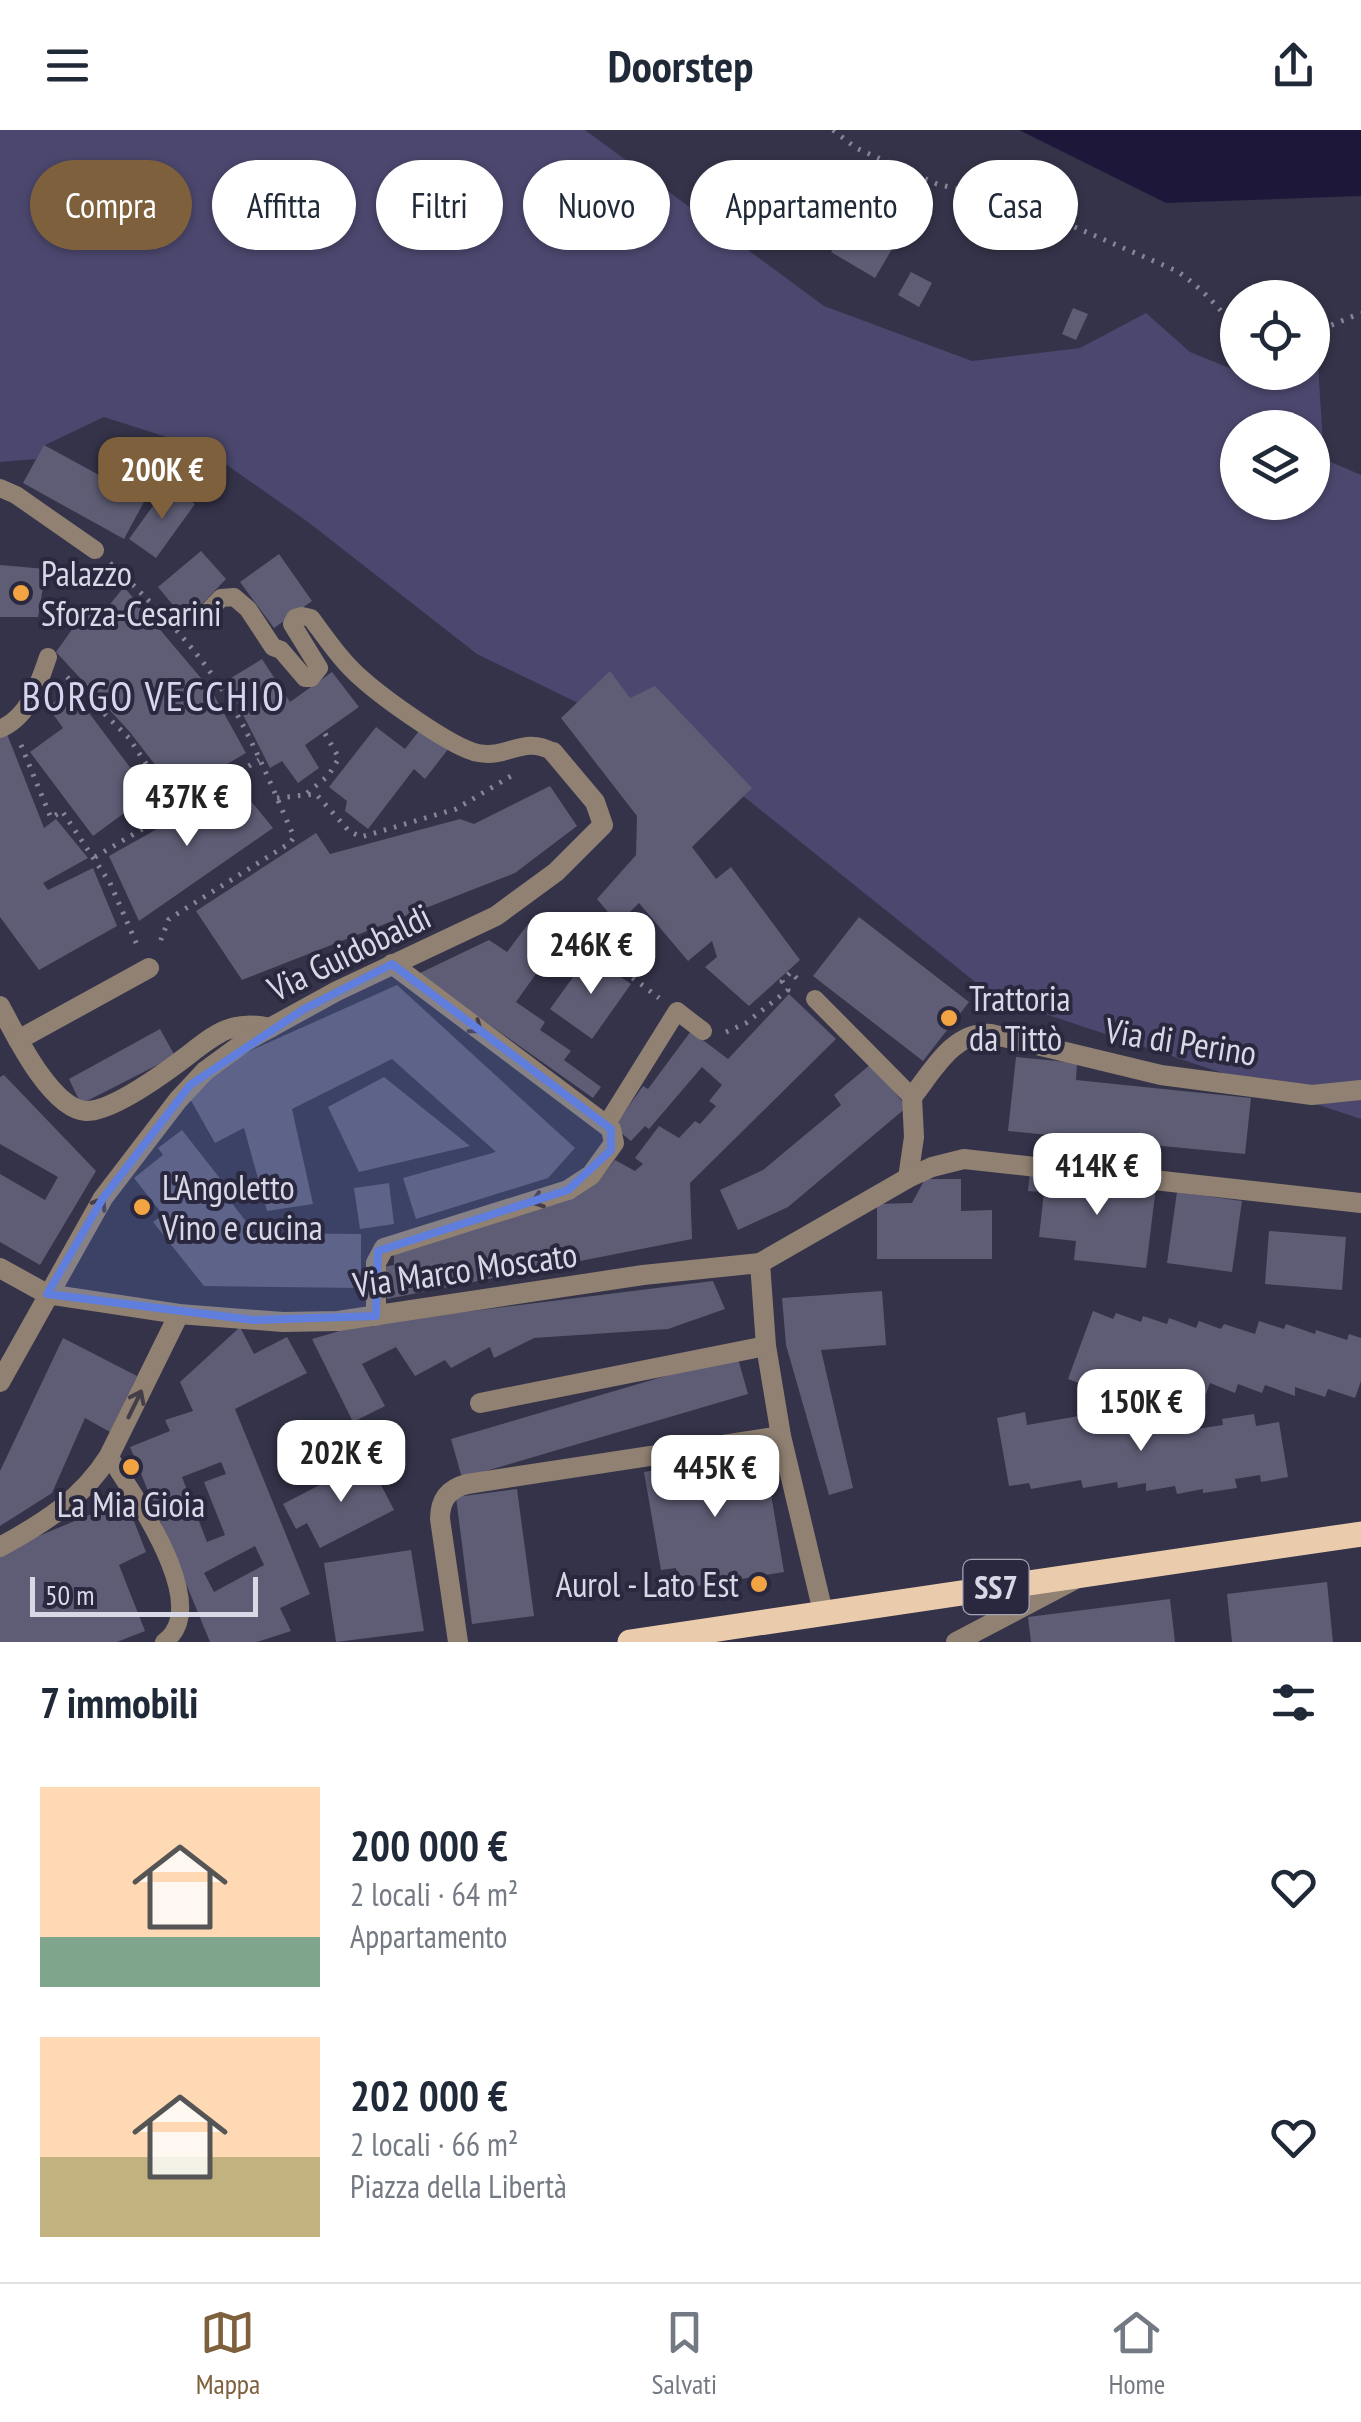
<!DOCTYPE html>
<html lang="it">
<head>
<meta charset="utf-8">
<style>
  body { margin:0; font-family:"PT Sans Narrow",sans-serif; background:#f6f6f7; color:#1f2937; height:100vh; display:flex; flex-direction:column; font-size:38px; white-space:nowrap }
  * { box-sizing:border-box; margin:0 }
  p { font-size:32px; color:#747a83 }
  .icon { flex:none; width:55px; height:55px; fill:none; stroke:currentColor; stroke-width:2; stroke-linecap:round; stroke-linejoin:round }
  .map { position:relative; height:1512px; overflow:hidden }
  .details { display:flex; flex-direction:column; background:#fff; flex:1 }
  .details>* { flex:none }
  .hud { position:absolute; left:30px; top:30px; width:1302px; height:90px; display:flex; gap:20px }
  .fabs { position:absolute; left:1220px; top:150px; display:grid; gap:20px }
  .fabs a { display:grid; place-items:center; width:110px; height:110px; border-radius:50%; background:#fff; box-shadow:0 2px 8px #0004; font-size:50px }
  .scale { position:absolute; left:30px; bottom:25px; width:228px; box-sizing:border-box; padding-left:10px; border:5px solid #d9d8e7; border-top:0; font-size:28px; line-height:35px; white-space:nowrap; color:#d9d8e7; -webkit-text-stroke:8px #2a283e; paint-order:stroke }
  .price { position:absolute; translate:-50% -85px; padding:0 22px; border-radius:20px; background:#fff; color:#222; font-size:32px; line-height:65px; filter:drop-shadow(0 2px 5px #0008) }
  .price::after { content:''; position:absolute; left:50%; top:60px; width:30px; height:22px; margin-left:-15px; background:inherit; clip-path:polygon(0 0,100% 0,50% 100%) }
  .price.on { background:#7e603c; color:#fff }
  ul { padding:0; list-style:none }
  li { display:flex; align-items:center; gap:30px; height:250px; padding:0 40px }
  li span { display:grid; place-items:center; flex:none; width:280px; height:200px; border-radius:0px; color:#555 }
  li>.icon { margin-inline-start:auto }
  span .icon { width:120px; height:120px; fill:#fffc; stroke-width:1 }
  li b { font-size:42px }
  h2 { display:flex; justify-content:space-between; align-items:center; height:120px; padding:0 40px; font-size:42px }
  .tag { padding:0 35px; border-radius:45px; background:#fff; box-shadow:0 2px 8px #0004; font-size:35px; line-height:90px }
  .tag.on { background:#7e603c; color:#fff }
  header { display:flex; justify-content:space-between; align-items:center; height:130px; padding:0 40px; background:#fff; font-size:45px; font-weight:700 }
  .tab-bar { display:flex; justify-content:space-around; align-items:center; height:140px; border-top:2px solid #e0e1e3; background:#fff; font-size:28px; color:#747a83 }
  .tab-bar a { display:grid; justify-items:center; gap:5px }
  .tab-bar .on { color:#7e603c }
  .map>svg:first-child { display:block }
</style>
</head>
<body>
<header><svg class="icon" aria-label="menu" viewBox="0 0 24 24"><path d="M4 6h16M4 12h16M4 18h16"/></svg>Doorstep<svg class="icon" aria-label="share" viewBox="0 0 24 24"><path d="M12 15V3M7 8l5-5 5 5M5 13v7h14v-7"/></svg></header>
<div class="map">
<svg width="1361" height="1512" viewBox="0 0 1361 1512">
  <rect width="100%" height="100%" fill="#343349"/>
  <path fill="#4b476e" fill-rule="evenodd" d="M0,0h585l239,176 148,55 108,-13 66,-35 44,39 66,27 13,-6 43,-1 1,-21 4,-2 7,110 37,16v644l-367,-122 -292,-234 -225,-109 -169,-132 -104,-73 -100,-32 -59,28 -9,14 -36,3zM1238,298h74v74h-74z"/>
  <polygon fill="#1d183a" points="1019,0 1361,0 1361,66 1166,73"/>
  <g fill="#5e5d75" fill-rule="evenodd">
    <polygon points="851,88 895,114 875,148 831,122"/>
    <polygon points="911,142 932,153 919,177 898,165"/>
    <polygon points="1073,178 1088,184 1076,210 1062,204"/>
    <polygon points="44,315 145,370 124,409 23,353"/>
    <polygon points="168,355 195,374 156,428 129,409"/>
    <polygon points="201,421 226,449 186,491 158,457"/>
    <polygon points="279,424 312,471 274,498 240,452"/>
    <polygon points="0,435 46,439 38,487 0,487"/>
    <polygon points="124,457 211,560 246,623 177,663 129,601 56,522 88,477 98,489"/>
    <polygon points="262,529 290,572 332,542 359,577 305,615 319,638 298,653 282,631 270,638 226,551"/>
    <polygon points="610,541 630,568 655,556 752,658 692,717 716,749 731,737 800,830 749,876 705,837 717,827 712,811 688,831 639,773 618,794 597,769 636,725 637,686 561,588"/>
    <polygon points="71,559 150,664 93,706 30,622 63,598 48,577"/>
    <polygon points="376,597 405,619 422,597 449,618 425,649 414,639 368,699 345,681 347,671 329,657"/>
    <polygon points="7,604 44,698 56,689 88,728 43,753 48,760 93,738 117,796 39,840 0,787 0,608"/>
    <polygon points="237,654 273,698 139,791 109,726"/>
    <polygon points="550,656 577,696 515,743 242,850 196,781 316,703 330,724 460,689 474,694"/>
    <polygon points="859,787 969,872 923,931 813,846"/>
    <polygon points="528,794 557,814 516,872 545,892 540,900 571,921 564,930 601,957 593,968 418,844 489,810 507,822"/>
    <polygon points="589,825 631,854 592,909 550,879"/>
    <polygon points="397,855 575,1018 548,1048 416,1089 403,1048 496,1022 392,929 292,979 313,1074 267,1081 244,998 215,1013 189,967 225,932"/>
    <polygon points="789,864 836,909 690,1053 692,1109 387,1169 383,1137 394,1135 394,1119 603,1045 615,1030 635,1041 643,1034 635,1028 659,996 679,1008 695,991 700,994 716,976 709,971 722,955 702,937 649,999 645,996 631,1011 614,997 643,956 648,959 691,901 728,929"/>
    <polygon points="160,899 175,926 81,974 69,949"/>
    <polygon points="1016,927 1077,933 1076,950 1251,968 1245,1024 1008,1001"/>
    <polygon points="871,934 907,977 788,1077 738,1100 720,1060 763,1040 841,975 834,965"/>
    <polygon points="4,945 96,1041 40,1135 0,1112 0,1044 45,1070 58,1047 0,1014 0,947"/>
    <polygon points="384,947 470,1016 359,1042 328,977"/>
    <polygon points="182,1000 222,1051 217,1054 255,1103 361,1104 361,1158 204,1156 153,1092 163,1085 134,1048 163,1025 158,1018"/>
    <polygon points="1030,1042 1156,1057 1146,1138 1074,1130 1076,1111 1039,1107 1044,1062 1028,1061"/>
    <polygon points="925,1049 961,1049 961,1081 992,1080 992,1129 877,1129 877,1074 912,1073"/>
    <polygon points="389,1053 394,1094 360,1099 354,1058"/>
    <polygon points="1177,1062 1242,1071 1232,1142 1167,1133"/>
    <polygon points="1269,1101 1346,1107 1342,1160 1265,1154"/>
    <polygon points="713,1151 725,1179 668,1199 534,1208 494,1228 490,1217 451,1238 445,1230 415,1246 396,1217 362,1234 385,1276 353,1292 312,1209 360,1195"/>
    <polygon points="882,1161 886,1215 821,1220 853,1358 829,1365 786,1215 782,1168"/>
    <polygon points="1093,1181 1113,1189 1116,1183 1141,1192 1143,1186 1167,1194 1169,1188 1196,1198 1199,1191 1221,1199 1224,1194 1255,1204 1259,1191 1284,1199 1286,1194 1315,1204 1316,1200 1347,1210 1349,1204 1361,1208 1361,1251 1355,1268 1328,1259 1325,1267 1295,1257 1295,1266 1265,1255 1262,1263 1238,1254 1235,1263 1210,1253 1206,1264 1182,1255 1179,1264 1154,1254 1151,1263 1125,1254 1123,1261 1098,1252 1095,1259 1068,1249"/>
    <path d="M240,1197l14,27 33,-17 20,36 -72,36 75,185 -30,14 11,23 -34,11h-47l-80,-195 40,-16 -5,-11 28,-9 -13,-29zM221,1332l5,12 -22,8 21,53 -18,7 -25,-65zM255,1416l9,19 -50,27 -10,-19z"/>
    <polygon points="63,1208 137,1246 110,1302 85,1288 52,1363 0,1396 0,1341"/>
    <polygon points="737,1225 748,1264 462,1348 451,1309"/>
    <polygon points="1025,1282 1027,1295 1079,1286 1081,1295 1107,1290 1108,1297 1140,1291 1141,1295 1166,1291 1168,1297 1191,1293 1190,1300 1223,1295 1222,1289 1254,1284 1256,1296 1279,1292 1288,1347 1261,1352 1260,1345 1235,1349 1237,1358 1203,1363 1203,1359 1177,1364 1175,1356 1146,1361 1146,1353 1118,1358 1117,1352 1083,1358 1081,1350 1031,1359 1029,1353 1009,1356 997,1288"/>
    <polygon points="764,1322 784,1442 680,1459 676,1438 661,1440 644,1342"/>
    <polygon points="368,1330 394,1380 320,1418 307,1393 296,1399 283,1374"/>
    <polygon points="517,1359 534,1486 472,1494 456,1367"/>
    <polygon points="111,1376 115,1387 130,1381 146,1422 119,1435 145,1501 117,1512 0,1512 0,1422"/>
    <polygon points="411,1420 424,1501 336,1512 324,1433"/>
    <polygon points="1327,1452 1333,1512 1232,1512 1227,1464"/>
    <polygon points="1170,1469 1175,1512 1031,1512 1028,1487"/>
  </g>
  <g fill="none" stroke-linecap="round" stroke-linejoin="round">
    <g stroke="#868597" stroke-width="5" stroke-dasharray="2.5 8" stroke-linecap="butt">
      <path d="M833,0l23,18 81,36 84,20 156,67c24,17 44,37 61,62"/>
      <polyline points="1312,203 1361,183"/>
      <path d="M110,433c34,32 67,65 95,102 39,51 63,113 89,172l-4,6 -121,76 -11,28"/>
      <polyline points="67,547 129,608 176,679"/>
      <polyline points="21,615 51,688 62,681 110,753 138,817"/>
      <polyline points="307,663 328,646 339,628 324,602"/>
      <polyline points="277,668 316,664 349,701 361,707 456,679 511,646"/>
      <polyline points="95,727 259,630"/>
      <polyline points="535,788 573,802 659,868"/>
      <polyline points="726,902 746,893 788,860 782,851 791,842 801,853"/>
    </g>
    <g stroke="#908172" stroke-width="18">
      <polyline points="0,358 16,365 95,420"/>
      <path d="M201,489l20,-21 13,-1 14,12 25,38 8,3 24,28h6l8,-10 -27,-44 3,-6 7,-2 9,2c15,20 31,44 50,60 21,19 91,70 117,75 30,6 45,-18 75,-1"/>
      <path d="M0,599c29,-12 38,-44 48,-72"/>
      <polyline points="815,869 912,967"/>
      <polyline points="606,995 677,881 703,901"/>
      <path d="M109,1326c22,36 106,150 55,186"/>
    </g>
    <g stroke="#908172" stroke-width="20">
      <path d="M0,876c15,28 51,103 86,105 26,1 80,-39 101,-55 28,-22 46,-37 83,-28"/>
      <polyline points="18,910 149,838"/>
      <path d="M908,1048l6,-41 -2,-40c21,-26 41,-66 79,-63l170,41 151,20 49,-5"/>
      <polyline points="760,1133 766,1216 781,1306 823,1482"/>
      <polyline points="0,1138 47,1164 179,1184 283,1192 338,1191 643,1145 760,1133 908,1048 932,1037 964,1029 1361,1073"/>
      <polyline points="376,1186 376,1133 384,1118 568,1060 591,1045 614,1013 611,999 606,995 392,834"/>
      <polyline points="0,1252 103,1068 178,970 205,941 246,911 337,861 496,786 556,742 603,695 595,672 553,622"/>
      <polyline points="480,1273 766,1216"/>
      <path d="M0,1417c44,-24 82,-48 109,-91l70,-142"/>
      <path d="M458,1512l-18,-123c0,-19 8,-30 27,-35l314,-48"/>
      <polyline points="956,1512 1074,1450"/>
    </g>
    <polyline stroke="#eaccac" stroke-width="25" points="630,1512 1361,1404"/>
  </g>
  <defs><path id="oneway-shaft" d="M-6 0H5M1.5-3L5.5 0L1.5 3" fill="none" stroke-width="1.6" stroke-linecap="round" stroke-linejoin="round" transform="scale(2.5)"/></defs>
  <g stroke="#443e4b">
    <use href="#oneway-shaft" transform="translate(470 893) rotate(37)"/>
    <use href="#oneway-shaft" transform="translate(545 1068) rotate(161)"/>
    <use href="#oneway-shaft" transform="translate(96 1080) rotate(-58)"/>
    <use href="#oneway-shaft" transform="translate(135 1274) rotate(-64)"/>
  </g>
  <path fill="#5f7edd" fill-opacity="0.2" stroke="#5f7edd" stroke-width="8" stroke-linejoin="round" d="M392,834l219,165v21l-43,40 -190,61 -2,65 -123,4 -206,-26 56,-96 87,-113 114,-76z"/>
  <g fill="#f3a442" stroke="#2a283e" stroke-width="4">
    <circle cx="21" cy="463" r="10"/>
    <circle cx="949" cy="888" r="10"/>
    <circle cx="142" cy="1077" r="10"/>
    <circle cx="131" cy="1337" r="10"/>
    <circle cx="759" cy="1454" r="10"/>
  </g>
  <g text-anchor="middle" dominant-baseline="central" stroke-width="8" stroke-linejoin="round" paint-order="stroke">
    <rect fill="#2a283e" stroke="#a4a3b4" stroke-width="2.5" x="963.5" y="1430" width="65" height="54" rx="8"/>
    <g font-size="32" font-weight="bold" fill="#d9d8e7">
      <text x="996" y="1457">SS7</text>
    </g>
    <g font-size="35" fill="#d9d8e7" stroke="#2a283e" text-anchor="start">
      <text x="41" y="443">Palazzo<tspan x="41" dy="40">Sforza-Cesarini</tspan></text>
      <text x="969" y="868">Trattoria<tspan x="969" dy="40">da Tittò</tspan></text>
      <text x="162" y="1057">L'Angoletto<tspan x="162" dy="40">Vino e cucina</tspan></text>
      <text x="131" y="1374" text-anchor="middle">La Mia Gioia</text>
      <text x="739" y="1454" text-anchor="end">Aurol - Lato Est</text>
    </g>
    <g font-size="35" fill="#d9d8e7" stroke="#2a283e">
      <text transform="translate(349 822) rotate(-26)">Via Guidobaldi</text>
      <text transform="translate(1181 911) rotate(9)">Via di Perino</text>
      <text transform="translate(465 1139) rotate(-8)">Via Marco Moscato</text>
    </g>
    <g font-size="40" letter-spacing="2.5" fill="#d6d5f1" stroke="#2a283e">
      <text x="154" y="566">BORGO VECCHIO</text>
    </g>
  </g>
</svg>
<div class="fabs">
<a><svg class="icon" aria-label="locate" viewBox="0 0 24 24"><circle cx="12" cy="12" r="6"/><path d="M12 2v4M12 18v4M2 12h4M18 12h4"/></svg></a>
<a><svg class="icon" aria-label="layers" viewBox="0 0 24 24"><path d="M12 4l9 5-9 5-9-5zM3 14l9 5 9-5"/></svg></a>
</div>
<div class="scale">50 m</div>
<b class="price on" style="left:162px;top:392px">200K €</b>
<b class="price" style="left:187px;top:719px">437K €</b>
<b class="price" style="left:591px;top:867px">246K €</b>
<b class="price" style="left:1097px;top:1088px">414K €</b>
<b class="price" style="left:1141px;top:1324px">150K €</b>
<b class="price" style="left:341px;top:1375px">202K €</b>
<b class="price" style="left:715px;top:1390px">445K €</b>
<div class="hud">
<a class="tag on">Compra</a>
<a class="tag">Affitta</a>
<a class="tag">Filtri</a>
<a class="tag">Nuovo</a>
<a class="tag">Appartamento</a>
<a class="tag">Casa</a>
</div>
</div>
<section class="details">
<h2>7 immobili<svg class="icon" aria-label="filters" viewBox="0 0 24 24"><path d="M4 7h16M4 17h16"/><circle cx="9" cy="7" r="2"/><circle cx="15" cy="17" r="2"/></svg></h2>
<ul>
<li><span style="background:linear-gradient(#ffd9b3 75%,#7fa58c 0)"><svg class="icon" aria-label="home" viewBox="0 0 24 24"><path d="M3 11l9-7 9 7M6 9v11h12V9"/></svg></span><div><b>200 000 €</b><p>2 locali · 64 m²</p><p>Appartamento</p></div><svg class="icon" aria-label="heart" viewBox="0 0 24 24"><path d="M12 20l-8-8c-3-5 5-10 8-4 3-6 11-1 8 4z"/></svg></li>
<li><span style="background:linear-gradient(#ffd9b3 60%,#c2b280 0)"><svg class="icon" aria-label="home" viewBox="0 0 24 24"><path d="M3 11l9-7 9 7M6 9v11h12V9"/></svg></span><div><b>202 000 €</b><p>2 locali · 66 m²</p><p>Piazza della Libertà</p></div><svg class="icon" aria-label="heart" viewBox="0 0 24 24"><path d="M12 20l-8-8c-3-5 5-10 8-4 3-6 11-1 8 4z"/></svg></li>
</ul>
</section>
<nav class="tab-bar">
<a class="on"><svg class="icon" aria-label="map" viewBox="0 0 24 24"><path d="M3 6l6-2 6 2 6-2v14l-6 2-6-2-6 2zM9 4v14M15 6v14"/></svg>Mappa</a>
<a><svg class="icon" aria-label="saved" viewBox="0 0 24 24"><path d="M7 4h10v16l-5-4-5 4z"/></svg>Salvati</a>
<a><svg class="icon" aria-label="home" viewBox="0 0 24 24"><path d="M3 11l9-7 9 7M6 9v11h12V9"/></svg>Home</a>
</nav>
</body>
</html>
